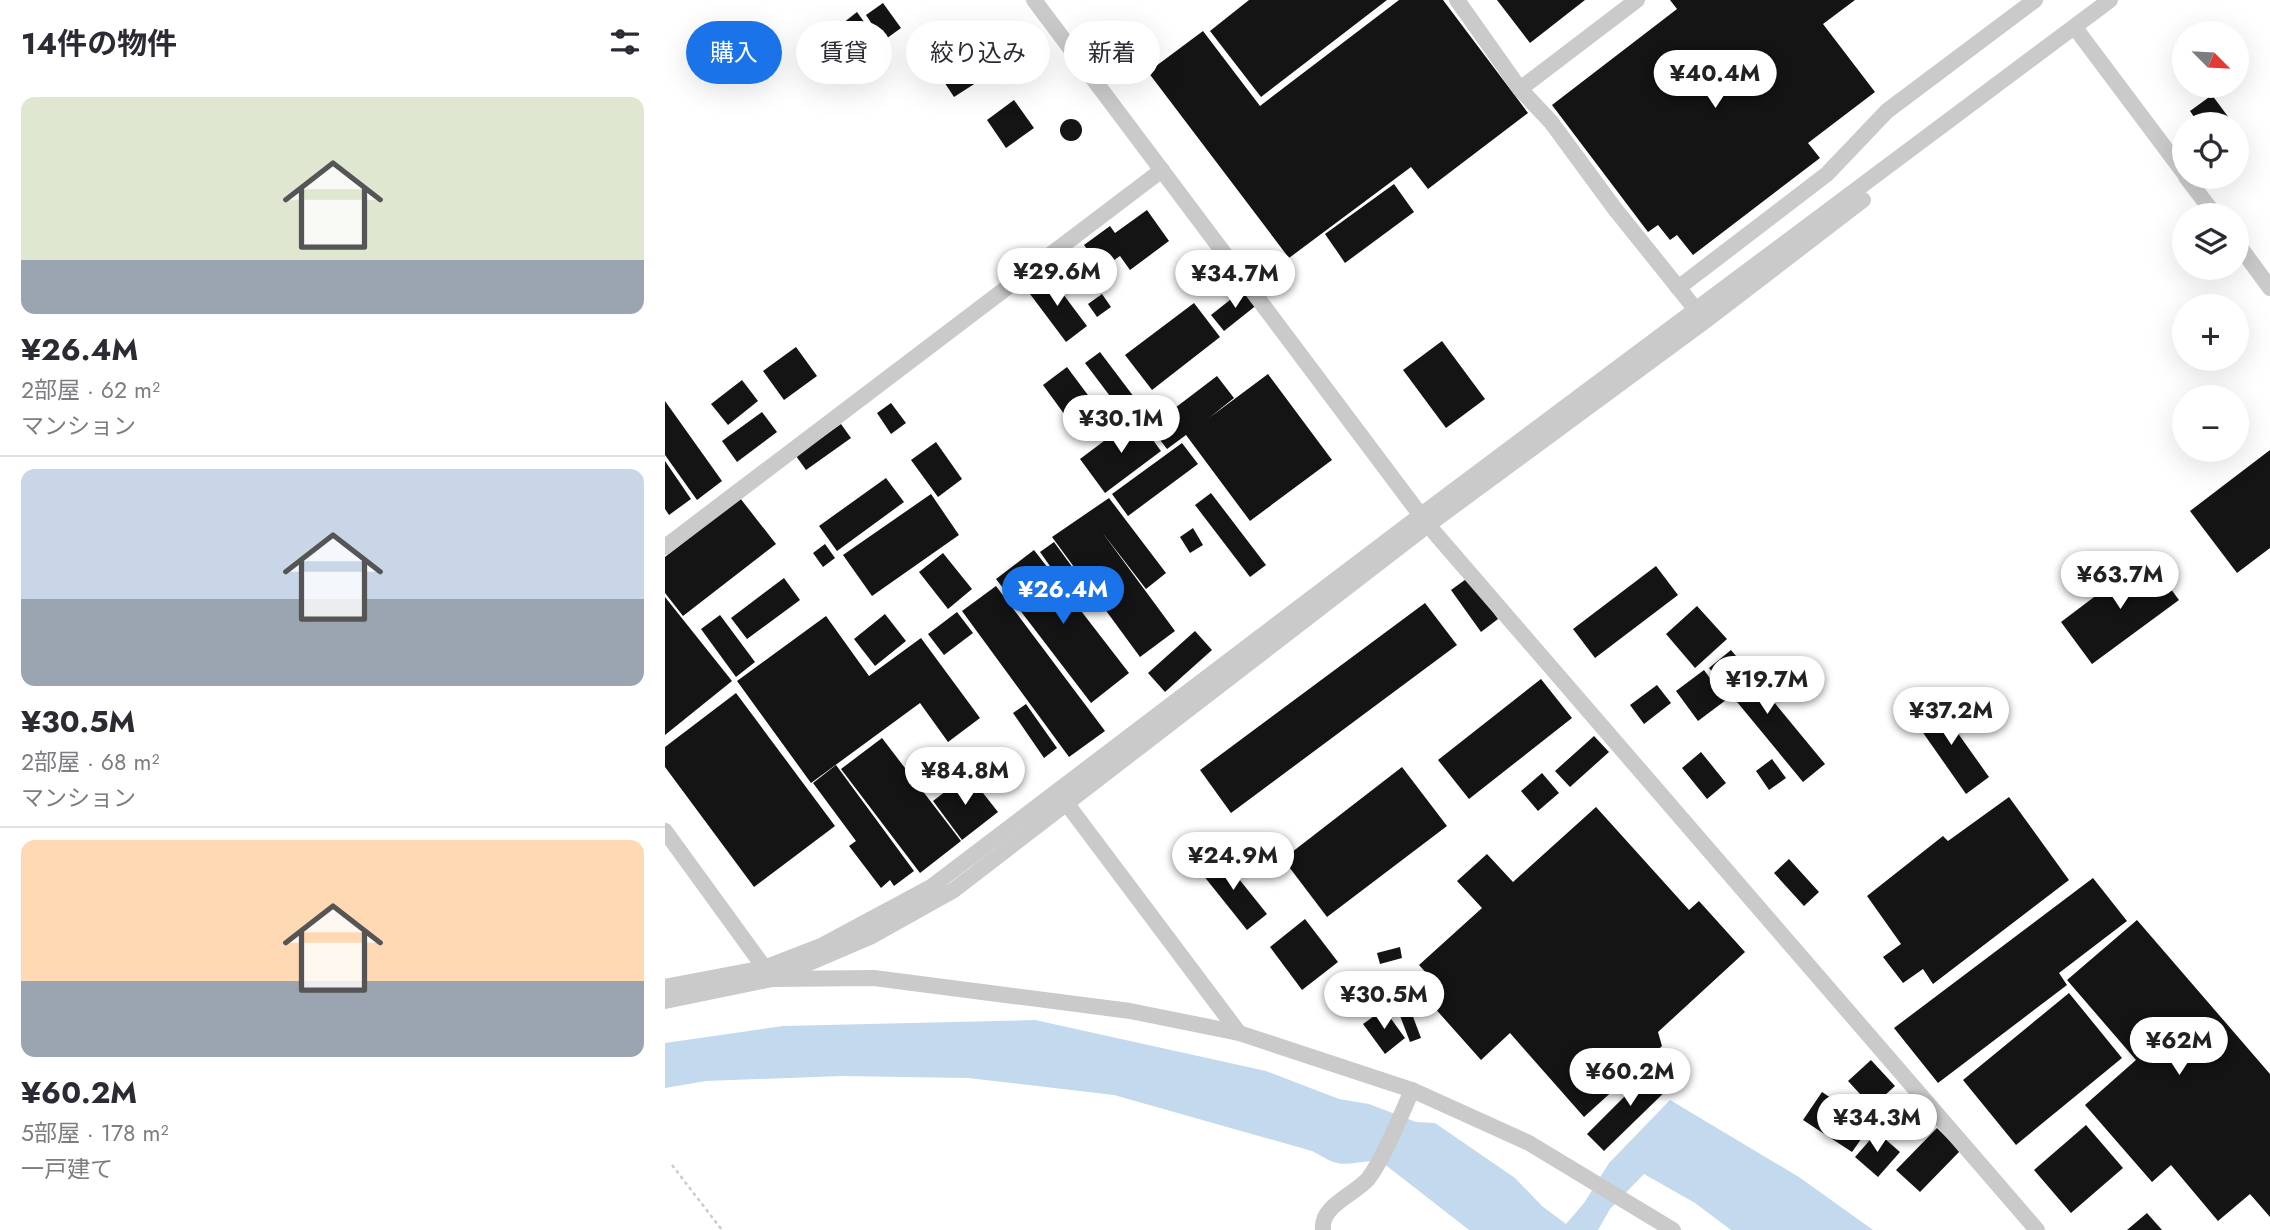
<!DOCTYPE html>
<html lang="ja">
<head>
<meta charset="utf-8">
<style>
  body { margin:0; font-family:Jost,"Noto Sans JP",sans-serif; background:#f7f7f7; color:#2b2b33; height:100vh; display:flex; flex-direction:column; font-size:26px; white-space:nowrap }
  * { box-sizing:border-box; margin:0 }
  p { font-size:23px; color:#7c7c81 }
  .icon { flex:none; width:38px; height:38px; fill:none; stroke:currentColor; stroke-width:2; stroke-linecap:round; stroke-linejoin:round }
  .map { position:relative; flex:1; overflow:hidden }
  .sheet { display:flex; flex-direction:column; background:#fff; width:665px }
  .sheet>* { flex:none }
  .banner { position:absolute; left:21px; top:21px; width:665px; height:63px; display:flex; gap:14px }
  .needle { width:46px; rotate:114deg }
  .tools { position:absolute; left:1507px; top:21px; display:grid; gap:14px }
  .tools a { display:grid; place-items:center; width:77px; height:77px; border-radius:50%; background:#fff; box-shadow:0 7px 28px #0002; font-size:35px }
  .price { position:absolute; translate:-50% -60px; padding:0 16px; border-radius:24px; background:#fff; color:#222; font-size:23px; line-height:46px; filter:drop-shadow(0 2px 4px #0008) }
  .price::after { content:''; position:absolute; left:50%; top:42px; width:21px; height:16px; margin-left:-10px; background:inherit; clip-path:polygon(0 0,100% 0,50% 100%) }
  .price.selected { background:#1a73e8; color:#fff }
  ul { padding:0; list-style:none }
  li { display:grid; align-content:center; gap:14px; height:371px; padding:0 21px }
  li+li { border-top:2px solid #e1e1e2 }
  li span { display:grid; place-items:center; height:217px; border-radius:14px; color:#555 }
  li>.icon { margin-inline-start:auto }
  span .icon { width:126px; height:126px; fill:#fffc; stroke-width:1 }
  li b { font-size:30px }
  h2 { display:flex; justify-content:space-between; align-items:center; height:84px; padding:0 21px; font-size:30px }
  .chip { padding:0 24px; border-radius:32px; background:#fff; box-shadow:0 7px 28px #0002; font-size:24px; line-height:63px }
  .chip.selected { background:#1a73e8; color:#fff }
  main { display:flex; flex:1; min-height:0 }
  .map>svg:first-child { display:block }
</style>
</head>
<body>
<main>
<section class="sheet">
<h2>14件の物件<svg class="icon" aria-label="filters" viewBox="0 0 24 24"><path d="M4 7h16M4 17h16"/><circle cx="9" cy="7" r="2"/><circle cx="15" cy="17" r="2"/></svg></h2>
<ul>
<li><span style="background:linear-gradient(#dfe7d0 75%,#9aa5b1 0)"><svg class="icon" aria-label="home" viewBox="0 0 24 24"><path d="M3 11l9-7 9 7M6 9v11h12V9"/></svg></span><div><b>¥26.4M</b><p>2部屋 · 62 m²</p><p>マンション</p></div></li>
<li><span style="background:linear-gradient(#c9d6e8 60%,#9aa5b1 0)"><svg class="icon" aria-label="home" viewBox="0 0 24 24"><path d="M3 11l9-7 9 7M6 9v11h12V9"/></svg></span><div><b>¥30.5M</b><p>2部屋 · 68 m²</p><p>マンション</p></div></li>
<li><span style="background:linear-gradient(#ffd9b3 65%,#9aa5b1 0)"><svg class="icon" aria-label="home" viewBox="0 0 24 24"><path d="M3 11l9-7 9 7M6 9v11h12V9"/></svg></span><div><b>¥60.2M</b><p>5部屋 · 178 m²</p><p>一戸建て</p></div></li>
</ul>
</section>
<div class="map">
<svg width="1605" height="1230" viewBox="0 0 1605 1230">
  <rect width="100%" height="100%" fill="#fff"/>
  <path fill="#c3d9ee" d="M370,1020l231,51 73,28 30,5 47,18 19,1 80,55 27,28 24,18 18,-21 25,-40 61,-63 129,77 74,53h-142l-36,-27 -51,-29 -34,35 -12,21h-129l-86,-67c-19,-6 -32,5 -50,-1 -7,-3 -15,-8 -21,-11l-198,-56 -146,-17 -126,-2 -136,5 -41,7v-45l118,-17z"/>
  <g fill="#141414">
    <polygon points="584,0 722,0 596,97 545,31"/>
    <polygon points="734,0 778,0 863,113 763,189 746,167 624,258 483,72 538,31 595,106"/>
    <polygon points="832,0 920,0 865,43"/>
    <polygon points="1005,0 1190,0 1158,24 1210,92 1143,143 1155,158 1028,255 1012,235 1005,240 993,225 983,232 887,105 1012,9"/>
    <polygon points="218,3 236,28 218,41 201,15"/>
    <polygon points="192,12 207,33 187,47 173,27"/>
    <polygon points="300,53 317,79 289,97 272,71"/>
    <polygon points="1547,95 1567,122 1565,124 1534,124 1525,111"/>
    <polygon points="349,100 369,128 341,148 322,120"/>
    <circle cx="406" cy="130" r="11"/>
    <polygon points="729,184 749,212 680,263 660,234"/>
    <polygon points="482,210 504,241 465,270 455,256 436,269 419,245 445,226 450,233"/>
    <polygon points="383,274 422,326 401,342 362,290"/>
    <polygon points="580,288 593,304 559,331 546,315"/>
    <polygon points="437,294 446,307 432,317 423,304"/>
    <polygon points="529,303 555,337 487,390 460,355"/>
    <polygon points="777,341 820,399 781,428 738,370"/>
    <polygon points="131,347 152,376 119,400 98,371"/>
    <polygon points="435,352 472,401 457,412 420,363"/>
    <polygon points="402,367 437,414 413,433 378,385"/>
    <polygon points="603,374 667,460 585,521 521,435 502,449 485,427 552,376 569,398 544,418"/>
    <polygon points="77,380 93,401 63,425 46,404"/>
    <polygon points="0,401 57,481 32,500 0,455"/>
    <polygon points="226,403 241,423 226,434 212,413"/>
    <polygon points="97,412 112,432 72,462 57,441"/>
    <polygon points="471,417 496,451 440,493 415,459"/>
    <polygon points="176,424 186,438 141,470 131,456"/>
    <polygon points="271,442 297,479 273,497 246,460"/>
    <polygon points="517,443 533,464 463,516 447,494"/>
    <polygon points="1605,450 1605,548 1572,573 1525,511"/>
    <polygon points="0,461 26,499 4,515 0,509"/>
    <polygon points="221,478 239,502 172,551 154,526"/>
    <polygon points="546,493 601,565 585,577 530,505"/>
    <polygon points="266,494 294,535 207,596 178,555"/>
    <polygon points="75,498 111,544 18,616 0,593 0,557"/>
    <polygon points="444,498 501,573 481,589 437,532 510,631 475,657 387,537"/>
    <polygon points="528,528 538,545 525,553 515,537"/>
    <polygon points="389,542 416,579 402,590 375,552"/>
    <polygon points="160,544 170,558 158,567 148,553"/>
    <polygon points="369,550 464,673 426,703 331,579"/>
    <polygon points="278,553 307,589 283,609 254,572"/>
    <polygon points="1482,557 1514,600 1427,664 1396,622"/>
    <polygon points="991,566 1013,595 930,658 908,629"/>
    <polygon points="804,577 833,619 816,632 786,590"/>
    <polygon points="119,578 135,600 82,639 66,618"/>
    <polygon points="331,586 440,731 404,757 297,611"/>
    <polygon points="0,597 67,681 0,735"/>
    <polygon points="760,603 792,645 566,813 535,770"/>
    <polygon points="1032,606 1062,639 1030,668 1001,634"/>
    <polygon points="292,612 308,633 279,655 263,634"/>
    <polygon points="220,614 241,641 210,666 189,639"/>
    <polygon points="55,615 90,662 71,677 36,629"/>
    <polygon points="161,616 204,676 256,638 315,718 283,742 255,703 146,783 72,681"/>
    <polygon points="530,631 547,650 500,692 483,673"/>
    <polygon points="1066,650 1160,764 1138,782 1044,668"/>
    <polygon points="1039,670 1061,700 1033,721 1011,691"/>
    <polygon points="876,679 907,718 804,799 773,760"/>
    <polygon points="992,685 1006,703 979,724 965,705"/>
    <polygon points="71,693 170,826 89,887 0,767 0,747"/>
    <polygon points="1270,701 1324,777 1301,794 1247,717"/>
    <polygon points="361,704 392,748 379,758 348,713"/>
    <polygon points="929,736 944,752 905,787 890,771"/>
    <polygon points="217,738 296,841 255,873 176,769"/>
    <polygon points="1036,752 1061,783 1042,799 1017,768"/>
    <polygon points="1107,759 1121,778 1104,790 1091,771"/>
    <polygon points="171,765 249,871 229,886 225,880 216,888 184,846 191,841 148,783"/>
    <polygon points="737,767 782,826 662,917 618,859"/>
    <polygon points="877,773 894,793 873,811 856,791"/>
    <polygon points="303,774 333,812 297,840 268,801"/>
    <polygon points="1344,797 1404,880 1268,984 1258,969 1238,983 1218,957 1236,944 1202,896 1278,836 1283,841"/>
    <polygon points="931,807 1024,910 1034,901 1080,952 993,1032 997,1046 919,1117 845,1033 816,1060 759,996 772,985 754,965 817,908 792,881 822,854 848,882"/>
    <polygon points="554,854 602,914 582,930 534,870"/>
    <polygon points="1124,859 1154,892 1139,906 1109,873"/>
    <polygon points="1428,878 1462,921 1394,973 1402,985 1273,1083 1229,1028"/>
    <polygon points="640,919 673,962 637,990 605,947"/>
    <polygon points="1472,920 1605,1074 1605,1217 1585,1194 1553,1221 1506,1165 1487,1182 1420,1105 1471,1060 1402,980"/>
    <polygon points="735,947 737,958 715,964 712,953"/>
    <polygon points="732,974 756,1038 745,1042 721,979"/>
    <polygon points="1404,993 1457,1058 1351,1145 1298,1080"/>
    <polygon points="719,1009 740,1038 720,1054 698,1024"/>
    <polygon points="1206,1060 1230,1086 1207,1107 1183,1081"/>
    <polygon points="990,1066 1008,1084 939,1151 922,1134"/>
    <polygon points="1157,1092 1206,1125 1187,1152 1138,1120"/>
    <polygon points="1421,1125 1458,1168 1406,1213 1369,1170"/>
    <polygon points="1272,1128 1295,1151 1255,1192 1231,1170"/>
    <polygon points="1212,1132 1235,1152 1213,1177 1190,1157"/>
    <polygon points="1482,1213 1497,1230 1462,1230"/>
  </g>
  <g fill="none" stroke-linecap="round" stroke-linejoin="round">
    <polyline stroke="#cacaca" stroke-width="2.5" stroke-dasharray="3.5 3.5" stroke-linecap="butt" points="7,1165 57,1230"/>
    <g stroke="#cacaca" stroke-width="16">
      <polyline points="369,0 763,525 1372,1230"/>
      <polyline points="792,0 855,89 886,122 950,209 1036,316"/>
      <polyline points="1414,33 1519,173"/>
      <polyline points="855,89 972,0"/>
      <polyline points="1521,177 1550,215"/>
      <polyline points="1572,243 1605,288"/>
      <polyline points="1013,288 1162,174 1222,111 1370,0"/>
      <polyline points="0,547 497,170"/>
      <polyline points="402,804 574,1033"/>
      <polyline points="0,831 104,974"/>
      <polyline points="107,979 205,937 289,890 763,525 1040,321 1198,200"/>
      <polyline points="0,987 99,968 156,946 266,887 756,515 1445,0"/>
      <polyline points="0,1001 107,979 209,978 465,1011 574,1033 747,1090 864,1143 1008,1230"/>
      <path d="M658,1230c-3,-24 31,-35 45,-51 15,-19 34,-66 44,-89"/>
    </g>
  </g>
</svg>
<div class="tools">
<a><svg class="needle" viewBox="-14 -14 28 28"><path d="M0-13l5 13h-10z" fill="#e53935"/><path d="M0 13l5-13h-10z" fill="#7c7c81"/></svg></a>
<a><svg class="icon" aria-label="locate" viewBox="0 0 24 24"><circle cx="12" cy="12" r="6"/><path d="M12 2v4M12 18v4M2 12h4M18 12h4"/></svg></a>
<a><svg class="icon" aria-label="layers" viewBox="0 0 24 24"><path d="M12 4l9 5-9 5-9-5zM3 14l9 5 9-5"/></svg></a>
<a>+</a>
<a>−</a>
</div>
<b class="price" style="left:1050px;top:110px">¥40.4M</b>
<b class="price" style="left:392px;top:308px">¥29.6M</b>
<b class="price" style="left:570px;top:310px">¥34.7M</b>
<b class="price" style="left:456px;top:455px">¥30.1M</b>
<b class="price" style="left:1455px;top:611px">¥63.7M</b>
<b class="price selected" style="left:398px;top:626px">¥26.4M</b>
<b class="price" style="left:1102px;top:716px">¥19.7M</b>
<b class="price" style="left:1286px;top:747px">¥37.2M</b>
<b class="price" style="left:300px;top:807px">¥84.8M</b>
<b class="price" style="left:568px;top:892px">¥24.9M</b>
<b class="price" style="left:719px;top:1031px">¥30.5M</b>
<b class="price" style="left:1514px;top:1077px">¥62M</b>
<b class="price" style="left:965px;top:1108px">¥60.2M</b>
<b class="price" style="left:1212px;top:1154px">¥34.3M</b>
<div class="banner">
<a class="chip selected">購入</a>
<a class="chip">賃貸</a>
<a class="chip">絞り込み</a>
<a class="chip">新着</a>
</div>
</div>
</main>
</body>
</html>
